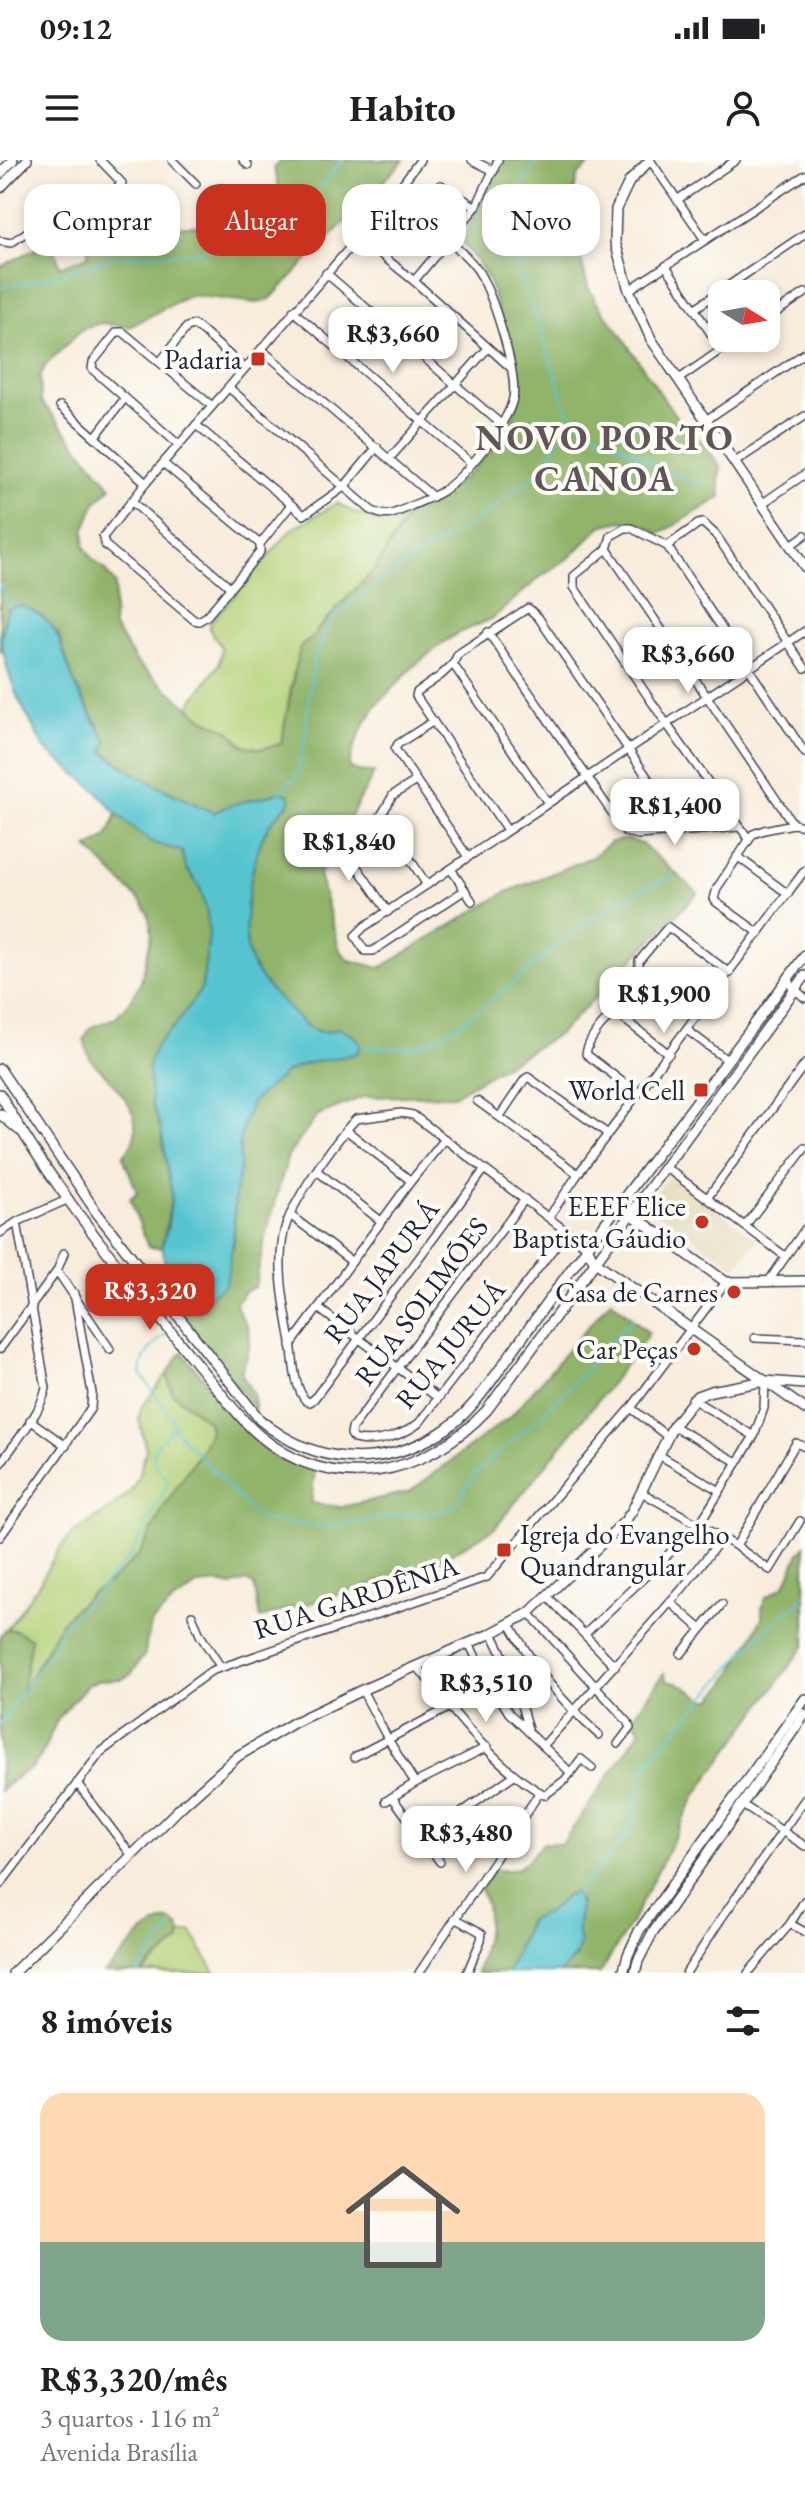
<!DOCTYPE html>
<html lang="pt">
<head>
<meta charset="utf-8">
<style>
  body { margin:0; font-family:"EB Garamond",serif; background:#f6f6f6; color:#202124; height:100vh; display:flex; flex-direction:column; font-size:30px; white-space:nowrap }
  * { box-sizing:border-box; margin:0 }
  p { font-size:26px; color:#757577 }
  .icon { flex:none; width:44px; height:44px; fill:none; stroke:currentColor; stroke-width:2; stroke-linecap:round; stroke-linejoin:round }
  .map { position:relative; height:1813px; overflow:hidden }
  .drawer { display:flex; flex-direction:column; background:#fff; flex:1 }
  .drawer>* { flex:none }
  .banner { position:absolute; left:24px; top:24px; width:758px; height:72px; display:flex; gap:16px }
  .needle { width:52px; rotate:101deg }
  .fabs { position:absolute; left:708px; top:120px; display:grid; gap:16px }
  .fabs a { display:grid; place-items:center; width:72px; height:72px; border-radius:16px; background:#fff; box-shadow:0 4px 12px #0003; font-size:40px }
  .price { position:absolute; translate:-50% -68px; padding:0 18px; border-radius:16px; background:#fff; color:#222; font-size:26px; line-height:52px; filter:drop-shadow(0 2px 4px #0008) }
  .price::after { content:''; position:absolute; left:50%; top:48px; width:24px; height:18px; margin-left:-12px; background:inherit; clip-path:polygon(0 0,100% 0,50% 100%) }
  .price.current { background:#c8321e; color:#fff }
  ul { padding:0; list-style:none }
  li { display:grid; align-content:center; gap:16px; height:424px; padding:0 40px }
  li span { display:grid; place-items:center; height:248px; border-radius:24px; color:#555 }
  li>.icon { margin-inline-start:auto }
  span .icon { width:144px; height:144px; fill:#fffc; stroke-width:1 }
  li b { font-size:34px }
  h2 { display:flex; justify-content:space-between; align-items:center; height:96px; padding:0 40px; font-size:34px }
  .pill { padding:0 28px; border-radius:24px; background:#fff; box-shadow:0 4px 12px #0003; font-size:28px; line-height:72px }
  .pill.current { background:#c8321e; color:#fff }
  .status { display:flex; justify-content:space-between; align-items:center; height:56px; padding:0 40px; background:#fff; direction:ltr }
  .status svg { height:22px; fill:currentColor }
  header { display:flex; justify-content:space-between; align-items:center; height:104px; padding:0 40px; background:#fff; font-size:36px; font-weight:700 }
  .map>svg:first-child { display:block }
</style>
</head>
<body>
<div class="status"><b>09:12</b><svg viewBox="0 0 49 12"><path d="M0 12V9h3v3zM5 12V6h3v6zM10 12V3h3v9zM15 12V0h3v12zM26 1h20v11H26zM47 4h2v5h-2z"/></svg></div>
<header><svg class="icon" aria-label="menu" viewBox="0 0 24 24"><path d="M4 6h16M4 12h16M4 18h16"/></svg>Habito<svg class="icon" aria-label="person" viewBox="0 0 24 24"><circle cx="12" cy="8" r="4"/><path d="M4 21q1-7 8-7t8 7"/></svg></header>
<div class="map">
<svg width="805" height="1813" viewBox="0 0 805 1813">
  <rect width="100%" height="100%" fill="#fdfcf7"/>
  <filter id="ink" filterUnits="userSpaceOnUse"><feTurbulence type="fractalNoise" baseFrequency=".0125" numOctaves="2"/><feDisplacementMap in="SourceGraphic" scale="16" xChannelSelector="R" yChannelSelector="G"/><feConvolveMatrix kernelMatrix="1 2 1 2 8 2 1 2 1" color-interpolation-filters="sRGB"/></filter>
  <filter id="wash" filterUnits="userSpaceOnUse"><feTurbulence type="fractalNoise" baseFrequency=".006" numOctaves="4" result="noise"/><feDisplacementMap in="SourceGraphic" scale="32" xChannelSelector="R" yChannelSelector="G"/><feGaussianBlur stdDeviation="1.8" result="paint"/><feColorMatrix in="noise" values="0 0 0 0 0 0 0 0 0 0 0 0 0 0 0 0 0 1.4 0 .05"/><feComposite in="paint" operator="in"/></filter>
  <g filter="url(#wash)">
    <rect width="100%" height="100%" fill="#f8ecdb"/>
    <polygon fill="#e5daba" points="669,1015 757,1079 736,1107 646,1046"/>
    <g fill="#b5d279" stroke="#6c7a5a" stroke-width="2">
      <polygon points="337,343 353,352 381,362 409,352 376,408 338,447 295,505 281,584 260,589 243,585 228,570 203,559 189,546 219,504 222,488 209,469 210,463 291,370"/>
      <polygon points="167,1214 172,1233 208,1261 210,1271 203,1287 164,1347 139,1395 110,1422 90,1434 52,1479 21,1536 18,1471 7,1469 39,1424 58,1390 73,1373 110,1349 130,1332 139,1317 146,1289 139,1259 141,1248"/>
      <polygon points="192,1772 215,1813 141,1813 179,1782 181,1774"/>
    </g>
    <g fill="#90b469" stroke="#596b52" stroke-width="2">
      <path d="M282,0h122l-135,140 -12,3 -67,-8 -61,32 -29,-4 -18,6 -37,37 -5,11 1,24 70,86 -15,15 -11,26 -1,18 9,14 12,10 10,14 -2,42 25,38 65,55 25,11 15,15 17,4 21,-5 19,-97 15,-11 2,-6 59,-62 33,-56c39,-11 105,-75 111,-117 1,-6 -29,-109 -33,-118 -7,-12 -17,-24 -25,-35l38,-82h100l-8,3 -14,12 -9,36 19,76 9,16 20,26 62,92 26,24 16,23 -2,13 2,16 -61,37 -12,-7 -27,-6 -20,5 -31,31 -31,21 -47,41 -34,14 -15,10 -29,23 -37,38 -15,24 -10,25 -3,14 8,4 17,2 -55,102 21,76 9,9 31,8 125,-75 87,-36 19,-15 17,-3 14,5 56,49 -139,141 -105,61 -91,2 -45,18 -30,41 -23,81 -10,50 -11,5 -8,11c1,10 7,14 11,23 7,17 0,30 -6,45 5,18 15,18 14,38l-94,-119 9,-5 17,22 20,-4 5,-12 7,-2 15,-46 1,-52 5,-23 -1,-23 4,-20 9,-23 34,-30 18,-8 51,-10 2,-16 -18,-10c-22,10 -32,0 -47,-16 -17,-17 -38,-35 -44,-59 -7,-31 4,-101 21,-128 6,-8 14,-15 21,-23l-10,-10c-21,8 -48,9 -66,21l-71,-34 -40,-28 4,-9 -33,-60 -16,-49 -57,6 2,13h-3v-385l52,-27 8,27 28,-11 -1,-37c47,3 96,14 144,1 17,-4 34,-17 50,-25l-7,-28z"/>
      <path d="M117,654l36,29 29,8 4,17 14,19 7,26 2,22 -7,53 -27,38 -19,19 -4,59 9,25 11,66 -10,53 -14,-1 -18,-48 7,-7 -14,-36c29,-32 2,-59 -20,-84 -4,-4 -11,-9 -13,-14 -3,-5 -4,-13 -6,-19l7,-12 24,-9 13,-14 13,-22 11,-49 -4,-20 -6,-10 -54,-55 19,-11z"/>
      <polygon points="611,1140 649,1173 599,1239 495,1368 424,1409 260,1458 254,1425 246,1421 232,1426 219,1423 196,1425 188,1433 174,1441 152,1462 147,1479 145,1494 131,1514 122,1519 98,1520 87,1525 58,1558 41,1596 32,1608 19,1615 0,1631 0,1475 7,1469 18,1471 31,1479 22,1533 62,1461 90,1434 110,1422 139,1395 164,1347 203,1287 210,1271 208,1261 172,1233 167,1214 182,1192 242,1266 278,1295 315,1309 311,1343 341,1347 409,1332 511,1256"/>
      <path d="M805,1386v99l-108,148 -66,130 -31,50h-40l17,-17 3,-13 -3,-5 3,-35 -14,-7 -16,15 -21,9 -22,53h-30c6,-24 18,-60 3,-83l13,-21c28,6 34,-8 50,-26l19,1 78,-113 -7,-13 31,-45 3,8 14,3 24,15h7l12,-13 26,-44 12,-24v-11l4,-10 19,-12 14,-32z"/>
      <path d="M170,1760l9,7 2,7 -2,8 -38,31h-37c23,-19 35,-47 66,-53z"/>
    </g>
    <g fill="#57c4cf" stroke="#3c7385" stroke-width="2">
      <path d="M20,445c44,16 38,40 54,77 9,21 22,40 33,60l-4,9c33,28 73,44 111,62 19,-12 45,-13 66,-21l10,3v7c-7,7 -15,15 -21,23 -17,27 -28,97 -21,127 6,25 27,43 44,60 15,16 25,26 47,16l18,10 4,8 -5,8 -52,10 -18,8 -34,30 -9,23 -4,20 1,23 -5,23 -2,52 -6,34 -2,8 -16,11 -6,14 -16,-3 -15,-18 -5,-11 -5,-34 5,-14 5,-35 -11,-66 -9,-25 -4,-38 8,-21 19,-19 27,-38 7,-53 -2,-22 -7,-26 -14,-19 -4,-17 -29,-8 -18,-13 -18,-16 -20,-23 -53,-43 -27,-52 -10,-28 -6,-29 6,-30z"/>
      <path d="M574,1733c12,12 -1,34 6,50l-3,12 -17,18h-53l23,-53 20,-9 16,-15z"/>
    </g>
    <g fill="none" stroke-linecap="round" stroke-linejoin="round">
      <g stroke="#57c4cf" stroke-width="2">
        <polyline points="537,0 510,47 507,64 520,112 568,252 583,265 669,312 704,325"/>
        <polyline points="0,127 65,114 109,98 199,92 248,79 301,45 320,28 343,0"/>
        <polyline points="0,425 12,450"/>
        <polyline points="280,632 294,618 300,605 305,581 310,526 315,496 332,457 418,395 474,363 530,319 543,306 573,257"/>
        <path d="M362,886c19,1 42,5 61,-2 22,-8 42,-25 61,-39 62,-46 116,-106 191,-129"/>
        <polyline points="182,1157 188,1145"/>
        <path d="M167,1173c-14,12 -28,23 -25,43l33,47 -2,5 85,90 19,4 53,5 74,-13 35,-1 10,-5 8,-6 16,-27 69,-60 49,-50 42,-47"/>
        <path d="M0,1564l57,-84 3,-13 39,-37 32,-35 37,-72 -1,-5c-24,-22 -14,-28 5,-50"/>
        <polyline points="576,1737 579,1729 623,1681 633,1664 641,1619 649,1601 754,1481 796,1445 805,1435"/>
        <polyline points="138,1813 172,1766"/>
      </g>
    </g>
  </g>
  <g filter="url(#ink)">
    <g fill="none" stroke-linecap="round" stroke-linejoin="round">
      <g stroke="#424053" stroke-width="10">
        <g id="minor">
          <polyline points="172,0 196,24"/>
          <polyline points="243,0 248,5"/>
          <polyline points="472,0 494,11"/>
          <polyline points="650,0 705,80"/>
          <polyline points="441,25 476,47"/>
          <polyline points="677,40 736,0"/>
          <polyline points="358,76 414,121 511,208"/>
          <polyline points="0,81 11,83 57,51 78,41 110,34 122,23 100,0"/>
          <polyline points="666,106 721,189"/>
          <polyline points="326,113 502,265"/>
          <polyline points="414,121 476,47 498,0"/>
          <polyline points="629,130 805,15"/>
          <polyline points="694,149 805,74"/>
          <polyline points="293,151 471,303"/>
          <polyline points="766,159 805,133"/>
          <polyline points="261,189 433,337"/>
          <polyline points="419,191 450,154"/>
          <polyline points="160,202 187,167 193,165 199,168 244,208"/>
          <polyline points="679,219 738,178"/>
          <path d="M228,227l143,123c15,9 25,3 40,-4 11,-5 23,-9 33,-16 21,-14 65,-68 69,-92 5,-26 -20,-101 -33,-124 -14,-25 -65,-57 -89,-76"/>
          <polyline points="60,246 146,323"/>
          <polyline points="706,260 805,193"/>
          <polyline points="196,265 304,355 344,327 377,287"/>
          <polyline points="96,276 125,238"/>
          <polyline points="179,285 92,209 93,202 117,172 123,172 212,246"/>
          <polyline points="390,298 488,188"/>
          <polyline points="735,302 805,256"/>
          <polyline points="163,303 260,384 260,392 207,456 199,461 194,460 105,385 103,377 146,323 163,303 384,48 420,0"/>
          <polyline points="131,341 230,427"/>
          <polyline points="763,343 805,314"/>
          <polyline points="260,384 290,346"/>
          <polyline points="791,385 805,375"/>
          <polyline points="667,386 805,593"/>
          <polyline points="607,389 793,664"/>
          <polyline points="488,472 625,672 638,675 739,667"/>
          <polyline points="453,504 548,643"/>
          <polyline points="432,562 398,584 395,589 468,697"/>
          <polyline points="381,655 427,725"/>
          <polyline points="507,670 416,536 417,532 440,516 453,504 458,494 528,448 538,457 684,671"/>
          <polyline points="748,678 666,563 574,427 574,416 607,389 611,376 625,368 631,368 667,386 698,364 703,363 716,375 805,508"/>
          <polyline points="737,696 788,734"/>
          <polyline points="451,709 472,741"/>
          <polyline points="465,730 373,791 365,791 355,776 364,767 805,471"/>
          <polyline points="388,752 353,701 350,689 374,668 393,635 416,621"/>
          <polyline points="759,773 716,742 714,739 717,728 753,674 764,670 793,664 805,666"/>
          <polyline points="789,817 791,826 805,838"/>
          <polyline points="698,855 639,809 639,801 668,767 730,813"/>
          <polyline points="687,870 727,900"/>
          <path d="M638,934l-52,-40c2,-13 16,-33 28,-39l7,2 48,37"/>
          <polyline points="477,941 578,1014"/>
          <polyline points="500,956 525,919 528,917 608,974"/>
          <polyline points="346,970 411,1021"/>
          <polyline points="665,1007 785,1096"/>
          <path d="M485,1009l-171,230 -4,3 -4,-1c-13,-16 -12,-40 -15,-59 -6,-34 -15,-75 -7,-110 6,-28 51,-91 72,-113l45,-6 12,2 174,132"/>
          <polyline points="317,1011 381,1061"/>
          <polyline points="708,1037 805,904"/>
          <path d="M525,1039l-173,229 -1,6 3,5c20,6 50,-4 65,-16l148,-192"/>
          <polyline points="290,1055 352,1102"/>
          <polyline points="549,1057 578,1014 805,710"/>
          <polyline points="745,1066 805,988"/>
          <polyline points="0,1073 17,1062 69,1039"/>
          <polyline points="57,1111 110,1189"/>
          <polyline points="768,1122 805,1069"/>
          <polyline points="318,1148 438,1238"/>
          <polyline points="755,1178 805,1180"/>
          <polyline points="291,1185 411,1021 445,979"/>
          <polyline points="0,1189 57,1111 64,1093"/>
          <polyline points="692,1239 754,1276"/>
          <polyline points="631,1248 668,1277"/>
          <polyline points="30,1260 66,1286"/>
          <polyline points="673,1266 737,1302"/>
          <polyline points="659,1295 720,1331"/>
          <path d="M0,1304c16,-23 40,-49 46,-76l-29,-166"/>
          <polyline points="641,1332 736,1386 770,1410 800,1361"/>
          <polyline points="0,1377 91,1248 92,1233 74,1133"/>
          <polyline points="736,1386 796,1283 805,1287"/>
          <polyline points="548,1437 615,1506"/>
          <polyline points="670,1442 701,1469"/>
          <polyline points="529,1453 628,1562 630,1568 618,1584"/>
          <polyline points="192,1455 200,1475 220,1506"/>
          <path d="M510,1464c25,45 50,76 89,111"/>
          <polyline points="492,1473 512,1514 528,1569"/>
          <polyline points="585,1474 699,1365 754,1276 764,1248 765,1221"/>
          <polyline points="469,1483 483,1512 509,1553 570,1612"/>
          <polyline points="681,1494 722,1444"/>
          <path d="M417,1506c34,43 80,104 128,129l20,-15 16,-21 11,9"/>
          <polyline points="362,1530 388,1579 415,1623"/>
          <polyline points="543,1586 682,1429 722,1378"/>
          <polyline points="354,1597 450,1547"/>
          <polyline points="77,1623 132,1696"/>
          <polyline points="392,1637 440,1702"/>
          <polyline points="386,1641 415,1623 487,1587"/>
          <polyline points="741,1644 805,1686"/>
          <polyline points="423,1680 514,1615"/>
          <polyline points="0,1725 101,1592 211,1511 487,1417 631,1248 726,1122"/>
          <polyline points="455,1758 482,1773 481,1780 467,1813"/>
          <polyline points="790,1764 805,1772"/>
          <polyline points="419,1813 540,1632"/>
          <polyline points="686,1813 721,1759 805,1639"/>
          <polyline points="748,1813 790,1764 805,1740"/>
        </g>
      </g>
      <g stroke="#424053" stroke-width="12">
        <g id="tertiary">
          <polyline points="650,0 629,22 616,49 615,82 629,130 651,179 805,407"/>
          <polyline points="0,14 13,0"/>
          <polyline points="0,28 27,0"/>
          <path d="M0,909l97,144 163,207c55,45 119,50 180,13 31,-19 51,-52 72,-81 25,-35 49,-70 75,-104 72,-98 147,-194 218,-293"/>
          <path d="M0,934c42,75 96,145 150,212 22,27 43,54 65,80 14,17 28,36 45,50 74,61 165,40 227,-26l318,-434"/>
          <polyline points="0,954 19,970"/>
          <polyline points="627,1051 726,1122 805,1121"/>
          <polyline points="587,1087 594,1101 805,1249"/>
          <polyline points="13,1813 182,1646 238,1596 295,1562 362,1530 492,1473 529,1453 625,1361 632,1351 673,1266 697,1236 711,1231 765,1221 805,1224"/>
          <polyline points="623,1813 628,1795 639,1771 805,1539"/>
          <polyline points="635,1813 638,1801 652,1774 805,1554"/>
        </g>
      </g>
      <use href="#minor" stroke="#fff" stroke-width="7"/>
      <use href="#tertiary" stroke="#fff" stroke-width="9"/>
    </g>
  </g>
  <g fill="#c8321e" stroke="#fdfcf7" stroke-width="3">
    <rect x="250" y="191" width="16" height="16" rx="4"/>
    <rect x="693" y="922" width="16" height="16" rx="4"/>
    <circle cx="702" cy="1062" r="8"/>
    <circle cx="734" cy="1132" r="8"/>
    <circle cx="694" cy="1189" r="8"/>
    <rect x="496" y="1382" width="16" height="16" rx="4"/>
  </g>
  <g text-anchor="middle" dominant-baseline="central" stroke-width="8" stroke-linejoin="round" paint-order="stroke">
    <g font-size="28" fill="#22223b" stroke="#fdfcf7" text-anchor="end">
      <text x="242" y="199">Padaria</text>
      <text x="685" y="930">World Cell</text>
      <text x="686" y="1046">EEEF Elice<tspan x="686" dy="32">Baptista Gáudio</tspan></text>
      <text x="718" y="1132">Casa de Carnes</text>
      <text x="678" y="1189">Car Peças</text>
      <text x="520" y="1374" text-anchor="start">Igreja do Evangelho<tspan x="520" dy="32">Quandrangular</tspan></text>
    </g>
    <g font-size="28" fill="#22223b" stroke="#fdfcf7">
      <text transform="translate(381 1111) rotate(-53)">RUA JAPURÁ</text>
      <text transform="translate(421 1141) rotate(-53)">RUA SOLIMÕES</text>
      <text transform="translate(450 1184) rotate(-51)">RUA JURUÁ</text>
      <text transform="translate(356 1437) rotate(-18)">RUA GARDÊNIA</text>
    </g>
    <g font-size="36" font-weight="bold" letter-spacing="2" fill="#615558" stroke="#fdfcf7">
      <text x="605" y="277">NOVO PORTO<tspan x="605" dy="41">CANOA</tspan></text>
    </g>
  </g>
</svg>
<div class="fabs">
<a><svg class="needle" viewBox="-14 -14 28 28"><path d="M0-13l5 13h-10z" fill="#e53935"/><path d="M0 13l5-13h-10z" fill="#757577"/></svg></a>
</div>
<b class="price" style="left:393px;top:215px">R$3,660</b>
<b class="price" style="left:688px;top:535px">R$3,660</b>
<b class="price" style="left:675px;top:687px">R$1,400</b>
<b class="price" style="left:349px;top:723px">R$1,840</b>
<b class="price" style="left:664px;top:875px">R$1,900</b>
<b class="price current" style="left:150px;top:1172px">R$3,320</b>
<b class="price" style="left:486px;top:1564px">R$3,510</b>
<b class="price" style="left:466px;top:1714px">R$3,480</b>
<div class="banner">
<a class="pill">Comprar</a>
<a class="pill current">Alugar</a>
<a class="pill">Filtros</a>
<a class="pill">Novo</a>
</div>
</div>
<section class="drawer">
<h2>8 imóveis<svg class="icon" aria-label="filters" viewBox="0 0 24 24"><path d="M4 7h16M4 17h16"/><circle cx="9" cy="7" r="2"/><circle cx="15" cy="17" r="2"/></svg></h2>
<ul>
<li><span style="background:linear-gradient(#ffd9b3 60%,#7fa58c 0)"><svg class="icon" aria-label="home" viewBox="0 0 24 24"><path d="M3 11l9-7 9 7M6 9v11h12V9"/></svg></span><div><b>R$3,320/mês</b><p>3 quartos · 116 m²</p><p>Avenida Brasília</p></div></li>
</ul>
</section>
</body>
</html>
